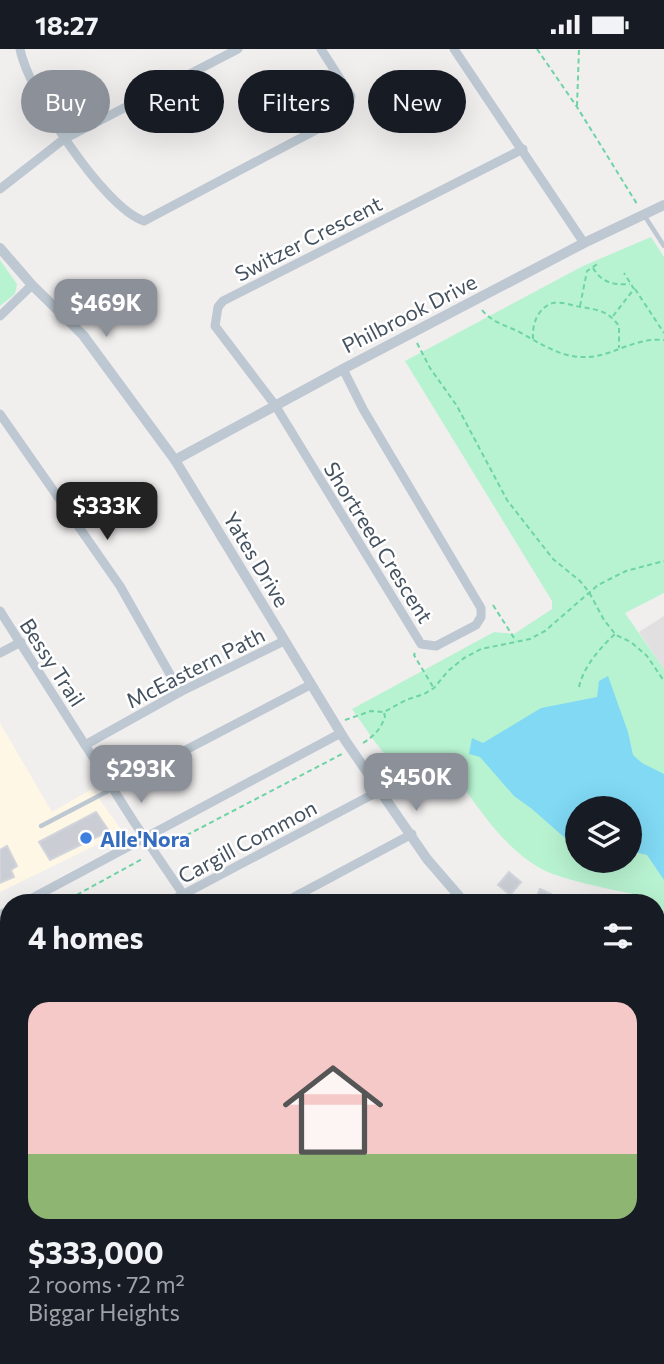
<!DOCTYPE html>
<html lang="en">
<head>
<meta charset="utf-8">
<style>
  body { margin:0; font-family:Commissioner,sans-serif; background:#20242c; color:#f1f3f6; height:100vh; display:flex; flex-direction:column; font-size:26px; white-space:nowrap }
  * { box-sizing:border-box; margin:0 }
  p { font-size:23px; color:#9ea1a6 }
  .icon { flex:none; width:38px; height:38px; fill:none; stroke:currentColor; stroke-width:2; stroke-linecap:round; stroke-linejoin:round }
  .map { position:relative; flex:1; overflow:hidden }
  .panel { position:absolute; left:0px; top:845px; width:665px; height:471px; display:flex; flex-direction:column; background:#171b24; border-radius:28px 28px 0 0; box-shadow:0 7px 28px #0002 }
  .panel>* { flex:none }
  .guide { position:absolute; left:21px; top:21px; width:623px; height:63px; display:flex; gap:14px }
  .fabs { position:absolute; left:565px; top:747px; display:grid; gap:14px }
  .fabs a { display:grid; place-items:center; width:77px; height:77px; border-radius:50%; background:#171b24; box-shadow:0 7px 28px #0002; font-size:35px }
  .price { position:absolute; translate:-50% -60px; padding:0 16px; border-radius:14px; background:#8c9099; color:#fff; font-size:23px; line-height:46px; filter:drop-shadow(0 2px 4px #0008) }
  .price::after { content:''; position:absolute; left:50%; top:42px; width:21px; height:16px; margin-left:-10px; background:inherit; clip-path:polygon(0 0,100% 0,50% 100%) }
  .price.on { background:#222; color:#fff }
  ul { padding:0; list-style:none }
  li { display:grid; align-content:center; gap:14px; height:371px; padding:0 28px }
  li+li { border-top:2px solid #363941 }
  li span { display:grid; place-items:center; height:217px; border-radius:21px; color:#555 }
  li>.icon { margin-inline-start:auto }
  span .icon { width:126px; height:126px; fill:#fffc; stroke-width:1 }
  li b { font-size:30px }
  h2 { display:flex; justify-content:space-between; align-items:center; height:84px; padding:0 28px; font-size:30px }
  .tag { padding:0 24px; border-radius:32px; background:#171b24; box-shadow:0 7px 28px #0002; font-size:24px; line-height:63px }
  .tag.on { background:#8c9099; color:#fff }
  .status { display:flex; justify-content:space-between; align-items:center; height:49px; padding:0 35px; background:#171b24; direction:ltr }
  .status svg { height:19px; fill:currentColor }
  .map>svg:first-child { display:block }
</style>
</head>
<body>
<div class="status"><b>18:27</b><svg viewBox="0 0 49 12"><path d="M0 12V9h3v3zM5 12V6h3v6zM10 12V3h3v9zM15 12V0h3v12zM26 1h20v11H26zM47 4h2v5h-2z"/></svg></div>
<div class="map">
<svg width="664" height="1315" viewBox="0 0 664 1315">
  <rect width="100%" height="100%" fill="#f1eeee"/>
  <polygon fill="#fef7e5" points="0,674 52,763 92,740 123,783 0,843"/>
  <polygon fill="#e2dfe0" points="664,567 664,620 639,583"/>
  <g fill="#b8f3d1" fill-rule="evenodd">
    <path d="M651,188l13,20v336l-39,20 39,56v269l-8,1v-36h-19v-8c-25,-6 -78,-15 -99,-28 -41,-25 -66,-69 -93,-106l-38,21 -32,-40 -23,-33 142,-77 20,2 38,-25v-8l-147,-240 178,-95zM578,760h52v52h-52z"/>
    <polygon points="0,211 17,235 15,245 0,257"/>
    <path d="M351,1307h63c-19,8 -44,8 -63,0z"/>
  </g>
  <polygon fill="#81d9f4" points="608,627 628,683 633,706 642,714 664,725 664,831 647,806 630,802 630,760 578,760 577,793 565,789 532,760 514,747 480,708 469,705 472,689 483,694 541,659 597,648 599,632"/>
  <g fill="#cacdd4" stroke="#d1d4db" stroke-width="2">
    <polygon points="96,763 109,782 50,811 39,793"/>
    <polygon points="7,797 17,817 11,821 14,828 0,834 0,801"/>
    <polygon points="509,823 521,833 510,846 498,836"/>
    <polygon points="540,840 555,847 551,854 534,854"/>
  </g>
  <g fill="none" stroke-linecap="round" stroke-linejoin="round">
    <g stroke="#6dd4a4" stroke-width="2" stroke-dasharray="5 3.5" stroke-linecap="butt">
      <polyline points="537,0 577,58 637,155"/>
      <polyline points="577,57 579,0"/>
      <path d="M593,219c9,15 20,17 37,16"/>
      <polyline points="635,240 664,284"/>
      <polyline points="580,257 587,222 599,214"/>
      <path d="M482,261c10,13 27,16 41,24 30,17 52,31 88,18 16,-6 35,-14 53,-12"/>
      <polyline points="613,267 634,240 624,224"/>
      <path d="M533,290c-1,-14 4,-31 20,-36 8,-2 20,3 28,4 18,3 27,4 38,19v22"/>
      <polyline points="417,294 430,319 457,357 507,451 553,510 580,532 589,543 604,571 616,586 631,593 647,607 664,632"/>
      <polyline points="493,556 516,592"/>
      <polyline points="415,604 414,606 433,638"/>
      <path d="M579,638c5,-21 20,-38 36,-53"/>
      <polyline points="345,671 371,662 384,663 406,651 424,645 434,639 448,622 464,609 481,600 530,590 545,582 598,536 626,522 664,512"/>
      <path d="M363,694c11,-7 17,-13 22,-26l-1,-5"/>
      <polyline points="164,798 342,705"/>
      <polyline points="62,854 144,809"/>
      <polyline points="0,889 9,884"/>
      <polyline points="0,970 9,983"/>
      <polyline points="656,970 664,972"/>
      <polyline points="0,1075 9,1087"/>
      <polyline points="656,1287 664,1279"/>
      <polyline points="656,1298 664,1297"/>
      <polyline points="157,1307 161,1315"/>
      <polyline points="233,1307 238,1315"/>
    </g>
    <g stroke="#bdc8d2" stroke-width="4.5">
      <polyline points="644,166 664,197"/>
      <polyline points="41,777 112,740"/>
    </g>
    <g stroke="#bdc8d2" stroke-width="9">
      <path d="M20,0c8,42 83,158 124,172l204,-108 3,-17 -30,-47"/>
      <polyline points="454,0 584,194"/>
      <polyline points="0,140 64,90 238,0"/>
      <polyline points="0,267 32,236"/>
      <polyline points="343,320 363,360 481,559 481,568 476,576 436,597 421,595 275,356 215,277 218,258 223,252 523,100"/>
      <polyline points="0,365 120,537 180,643"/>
      <polyline points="0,562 134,773 189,854"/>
      <polyline points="0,604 21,593"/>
      <polyline points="85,696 180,643 284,592"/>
      <polyline points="113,739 310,636"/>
      <polyline points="23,854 341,684"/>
      <polyline points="167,854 381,741"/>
      <polyline points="283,854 412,785"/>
      <polyline points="0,866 9,861"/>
      <polyline points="0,1230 9,1243"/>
      <polyline points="53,1307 58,1315"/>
    </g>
    <g stroke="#bdc8d2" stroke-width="10">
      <polyline points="0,199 32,236 83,286 175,411 345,691 427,810 465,854"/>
      <polyline points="175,411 343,320 584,194 664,156"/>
      <polyline points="656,913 664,912"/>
    </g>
    <g stroke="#bfcbd9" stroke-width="12">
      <polyline points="0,999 9,1012"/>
      <polyline points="0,1043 9,1055"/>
      <polyline points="185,1307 191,1315"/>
      <polyline points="216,1307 221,1315"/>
    </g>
  </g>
  <circle fill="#3f7fe0" stroke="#fff" stroke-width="2.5" cx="86" cy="789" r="7"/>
  <g text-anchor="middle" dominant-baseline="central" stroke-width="5" stroke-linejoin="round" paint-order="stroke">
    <g font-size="21" fill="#44515e" stroke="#fff">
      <text transform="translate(308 189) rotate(-27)">Switzer Crescent</text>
      <text transform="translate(409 264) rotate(-27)">Philbrook Drive</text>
      <text transform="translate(379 493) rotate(58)">Shortreed Crescent</text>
      <text transform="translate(257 510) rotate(59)">Yates Drive</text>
      <text transform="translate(53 613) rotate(57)">Bessy Trail</text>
      <text transform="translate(195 618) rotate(-27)">McEastern Path</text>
      <text transform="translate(247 792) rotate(-28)">Cargill Common</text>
    </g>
    <g font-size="21" font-weight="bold" fill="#366cbe" stroke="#fff" text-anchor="start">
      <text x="100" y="789">Alle'Nora</text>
    </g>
  </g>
</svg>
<div class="fabs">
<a><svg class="icon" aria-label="layers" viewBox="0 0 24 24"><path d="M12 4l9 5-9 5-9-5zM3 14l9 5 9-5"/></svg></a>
</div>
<b class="price" style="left:106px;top:290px">$469K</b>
<b class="price on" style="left:107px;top:493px">$333K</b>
<b class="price" style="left:141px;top:756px">$293K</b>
<b class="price" style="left:416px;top:764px">$450K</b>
<div class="guide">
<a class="tag on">Buy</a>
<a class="tag">Rent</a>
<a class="tag">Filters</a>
<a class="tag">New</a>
</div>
<section class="panel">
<h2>4 homes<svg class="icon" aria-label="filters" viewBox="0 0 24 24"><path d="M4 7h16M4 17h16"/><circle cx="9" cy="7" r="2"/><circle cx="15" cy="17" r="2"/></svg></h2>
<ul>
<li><span style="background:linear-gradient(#f6c9c9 70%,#8fb573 0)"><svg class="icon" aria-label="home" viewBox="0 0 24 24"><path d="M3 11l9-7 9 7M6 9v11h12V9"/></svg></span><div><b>$333,000</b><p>2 rooms · 72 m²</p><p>Biggar Heights</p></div></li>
</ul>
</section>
</div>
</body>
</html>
